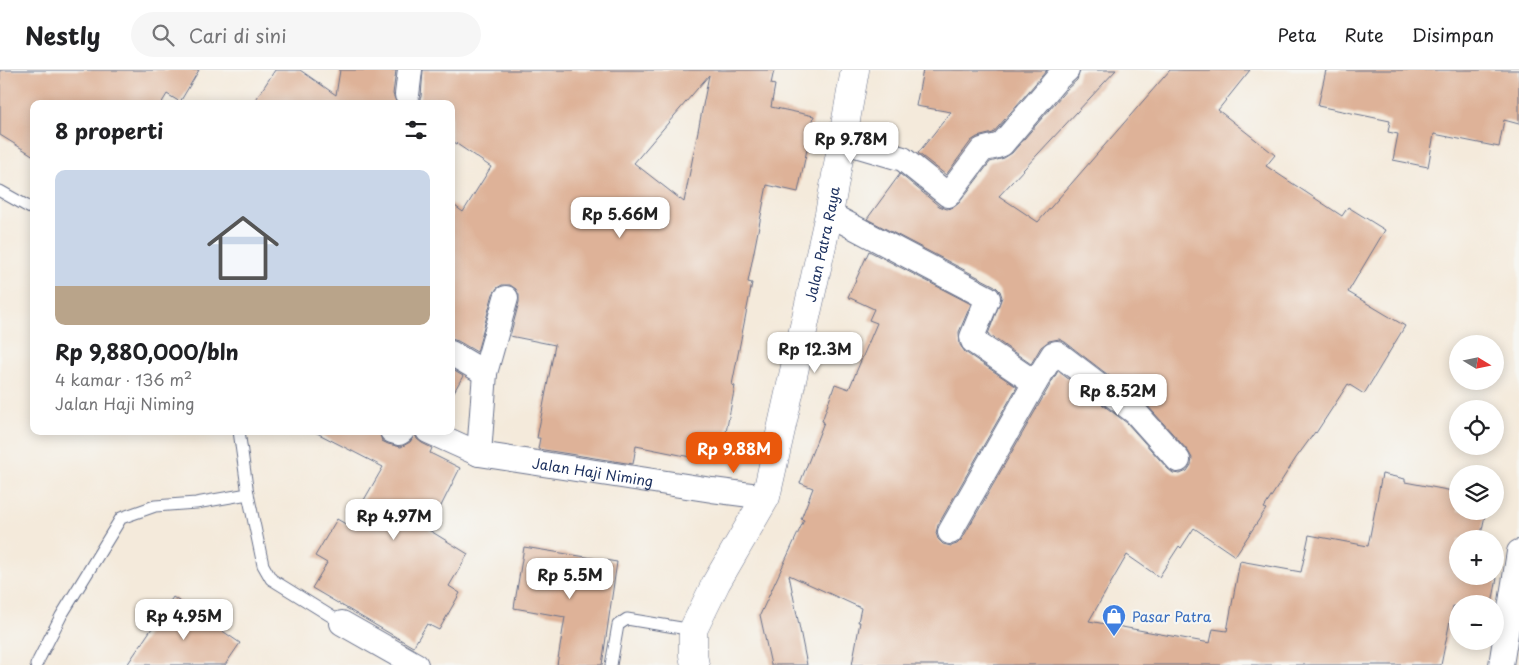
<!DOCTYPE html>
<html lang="id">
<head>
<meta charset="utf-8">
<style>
  body { margin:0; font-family:"Playpen Sans",sans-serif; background:#f6f6f6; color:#202124; height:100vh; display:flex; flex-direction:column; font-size:19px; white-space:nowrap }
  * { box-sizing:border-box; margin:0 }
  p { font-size:16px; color:#757577 }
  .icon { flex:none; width:28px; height:28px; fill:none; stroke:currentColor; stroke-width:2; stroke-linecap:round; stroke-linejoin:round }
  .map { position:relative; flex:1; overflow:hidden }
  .sheet { position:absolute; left:30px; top:30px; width:425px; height:335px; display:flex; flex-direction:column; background:#fff; border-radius:10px; box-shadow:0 2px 12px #0003 }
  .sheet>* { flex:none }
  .needle { width:32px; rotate:100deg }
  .controls { position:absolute; left:1449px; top:265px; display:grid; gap:10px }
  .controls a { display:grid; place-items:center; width:55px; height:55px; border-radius:50%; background:#fff; box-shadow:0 2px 12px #0003; font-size:25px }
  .price { position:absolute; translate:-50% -42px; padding:0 11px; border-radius:10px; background:#fff; color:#222; font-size:16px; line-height:32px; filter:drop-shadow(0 1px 2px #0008) }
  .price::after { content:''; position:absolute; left:50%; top:30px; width:15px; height:11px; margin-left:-8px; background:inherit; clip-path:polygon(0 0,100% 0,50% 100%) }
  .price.current { background:#ea580c; color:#fff }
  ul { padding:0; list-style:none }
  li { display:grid; align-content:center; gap:10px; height:265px; padding:0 25px }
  li span { display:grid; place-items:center; height:155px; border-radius:10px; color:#555 }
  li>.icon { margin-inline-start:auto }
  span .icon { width:90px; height:90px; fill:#fffc; stroke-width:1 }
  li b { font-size:21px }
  h2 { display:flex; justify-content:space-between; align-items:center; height:60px; padding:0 25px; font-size:21px }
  header { display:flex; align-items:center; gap:30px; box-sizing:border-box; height:70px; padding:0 25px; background:#fff; border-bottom:1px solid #e0e0e0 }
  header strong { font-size:24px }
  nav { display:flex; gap:28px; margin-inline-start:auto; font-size:18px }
  .search { width:350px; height:45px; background:#f6f6f6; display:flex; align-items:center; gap:12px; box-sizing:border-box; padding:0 18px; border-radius:28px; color:#757577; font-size:19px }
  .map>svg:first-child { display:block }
</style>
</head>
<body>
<header>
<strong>Nestly</strong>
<div class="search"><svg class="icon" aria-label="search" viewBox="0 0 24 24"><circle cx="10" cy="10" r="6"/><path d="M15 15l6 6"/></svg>Cari di sini</div>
<nav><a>Peta</a><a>Rute</a><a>Disimpan</a></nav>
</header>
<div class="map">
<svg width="1519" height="595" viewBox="0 0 1519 595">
  <rect width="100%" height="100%" fill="#f6f6f2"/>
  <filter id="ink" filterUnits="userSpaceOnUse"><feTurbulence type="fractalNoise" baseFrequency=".02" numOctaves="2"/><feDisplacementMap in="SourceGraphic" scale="10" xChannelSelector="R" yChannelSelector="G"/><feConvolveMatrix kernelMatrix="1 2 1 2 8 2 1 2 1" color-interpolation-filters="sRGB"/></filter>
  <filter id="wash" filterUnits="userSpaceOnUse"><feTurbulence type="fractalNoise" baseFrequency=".0096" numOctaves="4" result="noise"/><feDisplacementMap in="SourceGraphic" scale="20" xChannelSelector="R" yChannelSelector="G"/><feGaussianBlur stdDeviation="1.12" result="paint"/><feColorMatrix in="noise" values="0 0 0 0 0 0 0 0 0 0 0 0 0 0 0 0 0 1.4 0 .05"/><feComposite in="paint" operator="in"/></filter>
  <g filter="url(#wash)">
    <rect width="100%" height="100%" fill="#f4eadb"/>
    <g id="blocks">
      <g fill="#deb298" fill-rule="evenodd">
        <polygon points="0,0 199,0 180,32 167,24 161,34 34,34 34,86 0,65"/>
        <polygon points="275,0 300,0 336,25 340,0 396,0 393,24 397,34 253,34"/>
        <path d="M423,0h351l-3,14 4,1 -4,22 43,9 -16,76 -31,-7 -19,97 4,1 -20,102 3,1 -15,77 -84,-17 -3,18 -95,-15 2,-11h-3l18,-93 -45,-9 9,-34v-7l-3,-6 -6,-4h-8l-5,3 -4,6 -16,58 -19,-11 -7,-2v-136l12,9 28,-45 -40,-27v-36h-34l4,-7zM709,5l-25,127 -50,-39z"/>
        <polygon points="923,0 1047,0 993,63 977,67 971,71 946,105 918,83 951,42 916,36"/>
        <polygon points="1080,0 1116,0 999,126 1038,152 1170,0 1250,0 1218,40 1275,85 1266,96 1342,146 1348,137 1385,160 1348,222 1405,256 1364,324 1348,314 1316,363 1315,362 1296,388 1264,438 1266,439 1235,486 1194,458 1181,478 1179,476 1159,507 1127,485 1089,551 1210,573 1213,559 1227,561 1240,491 1301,502 1309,465 1368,476 1382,404 1405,409 1405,412 1458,422 1458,441 1486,441 1480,469 1458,469 1458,506 1497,508 1492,534 1458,534 1458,537 1453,536 1441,595 852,595 860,552 858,552 861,538 789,505 807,595 771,595 760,545 804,450 801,449 813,418 800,413 824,352 822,351 835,314 849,319 877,253 869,250 874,239 848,227 869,181 971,234 959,262 960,275 965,282 1017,317 938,455 936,463 938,469 943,474 951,476 957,474 962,469 1058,301 1127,353 1168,399 1173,403 1180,404 1187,401 1191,395 1192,388 1188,381 1146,334 1065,272 1059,269 1049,271 1041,277 1031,294 988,264 1002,227 1000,221 995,216 867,149 900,104 939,136 947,139 954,137 959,133 990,92 1004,88 1012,83 1067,19 1077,10"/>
        <polygon points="1326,0 1519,0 1519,54 1504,50 1499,77 1434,64 1428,97 1393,90 1398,64 1388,62 1390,51 1318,36"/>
        <polygon points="451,299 463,306 451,327"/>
        <polygon points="313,361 379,361 382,371 388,374 401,377 410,372 415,364 417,369 422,373 432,378 430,383 460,398 429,460 468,484 449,516 460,523 439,560 427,554 413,577 312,518 327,493 315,486 337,449 349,456 383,397"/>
        <polygon points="524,477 617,492 602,595 557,595 565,547 514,538"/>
        <polygon points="173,527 240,573 225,595 127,595"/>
      </g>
    </g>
  </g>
  <g filter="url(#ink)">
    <use href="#blocks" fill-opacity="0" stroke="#67708a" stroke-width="1"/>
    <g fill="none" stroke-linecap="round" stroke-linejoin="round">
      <g stroke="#67708a" stroke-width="13">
        <g id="service">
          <polyline points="0,121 34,140"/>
          <polyline points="239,361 248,424 263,495 271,509 342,553"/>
          <polyline points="36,595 61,546 121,448 155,436 196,433 248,424"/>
          <polyline points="611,595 618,555 627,549 693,560"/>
        </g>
      </g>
      <g stroke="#67708a" stroke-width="26">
        <g id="minor">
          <polyline points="407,25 410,0"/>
          <path d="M842,71l61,18 45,36 34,-45c7,-3 13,-2 20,-6l55,-65 10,-9"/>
          <polyline points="829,144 988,228 972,267 973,271 1035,313 950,462"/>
          <polyline points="451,283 485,303"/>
          <polyline points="1035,313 1053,284 1057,283 1136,343 1178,390"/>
          <polyline points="392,361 399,363 402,361"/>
          <path id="s1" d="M428,361l51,23 233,36 54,7"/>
          <polyline points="479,384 485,303 506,228"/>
          <polyline points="342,553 416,595"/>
          <polyline points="1501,595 1519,482"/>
        </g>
      </g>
      <g stroke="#67708a" stroke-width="29">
        <g id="tertiary">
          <path id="s2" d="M695,595l-2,-10v-25l23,-47 50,-86 63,-283 26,-144"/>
        </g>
      </g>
      <use href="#service" stroke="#fff" stroke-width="11"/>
      <use href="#minor" stroke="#fff" stroke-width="24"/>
      <use href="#tertiary" stroke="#fff" stroke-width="28"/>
    </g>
  </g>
  <defs>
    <g id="shop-pin" transform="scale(1.25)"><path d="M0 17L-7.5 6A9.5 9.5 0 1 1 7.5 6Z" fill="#3f7fe0" stroke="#f6f6f2"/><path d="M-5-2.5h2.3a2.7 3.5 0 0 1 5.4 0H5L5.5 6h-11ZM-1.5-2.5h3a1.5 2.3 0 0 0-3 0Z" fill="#fff"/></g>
  </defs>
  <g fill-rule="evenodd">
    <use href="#shop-pin" x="1114" y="546"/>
  </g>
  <g text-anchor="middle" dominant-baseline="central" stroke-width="4.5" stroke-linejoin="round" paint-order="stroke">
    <g font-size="14" fill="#1b2f5e" stroke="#f6f6f2">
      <text stroke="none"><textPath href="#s2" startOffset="446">Jalan Patra Raya</textPath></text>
      <text stroke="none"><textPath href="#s1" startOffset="171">Jalan Haji Niming</textPath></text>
    </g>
    <g font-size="14" fill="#366cbe" stroke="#f6f6f2" text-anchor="start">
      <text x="1132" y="546">Pasar Patra</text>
    </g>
  </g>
</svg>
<div class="controls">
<a><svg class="needle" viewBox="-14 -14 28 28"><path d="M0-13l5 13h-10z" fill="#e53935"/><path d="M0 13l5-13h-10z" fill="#757577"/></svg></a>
<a><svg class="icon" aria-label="locate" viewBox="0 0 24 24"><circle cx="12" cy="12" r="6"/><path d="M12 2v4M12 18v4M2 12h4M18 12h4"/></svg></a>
<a><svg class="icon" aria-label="layers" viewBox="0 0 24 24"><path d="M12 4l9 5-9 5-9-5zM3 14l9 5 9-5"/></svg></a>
<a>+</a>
<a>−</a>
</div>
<b class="price" style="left:851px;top:94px">Rp 9.78M</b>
<b class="price" style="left:620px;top:169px">Rp 5.66M</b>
<b class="price" style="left:815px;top:304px">Rp 12.3M</b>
<b class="price" style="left:1118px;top:346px">Rp 8.52M</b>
<b class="price current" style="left:734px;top:404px">Rp 9.88M</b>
<b class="price" style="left:394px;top:471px">Rp 4.97M</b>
<b class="price" style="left:570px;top:530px">Rp 5.5M</b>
<b class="price" style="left:184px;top:571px">Rp 4.95M</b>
<section class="sheet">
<h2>8 properti<svg class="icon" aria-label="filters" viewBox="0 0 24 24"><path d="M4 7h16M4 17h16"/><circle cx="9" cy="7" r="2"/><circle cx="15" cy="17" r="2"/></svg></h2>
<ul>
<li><span style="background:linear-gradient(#c9d6e8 75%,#b9a48a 0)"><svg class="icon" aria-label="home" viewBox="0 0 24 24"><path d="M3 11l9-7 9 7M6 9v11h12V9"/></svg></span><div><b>Rp 9,880,000/bln</b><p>4 kamar · 136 m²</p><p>Jalan Haji Niming</p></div></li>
</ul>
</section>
</div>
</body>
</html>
